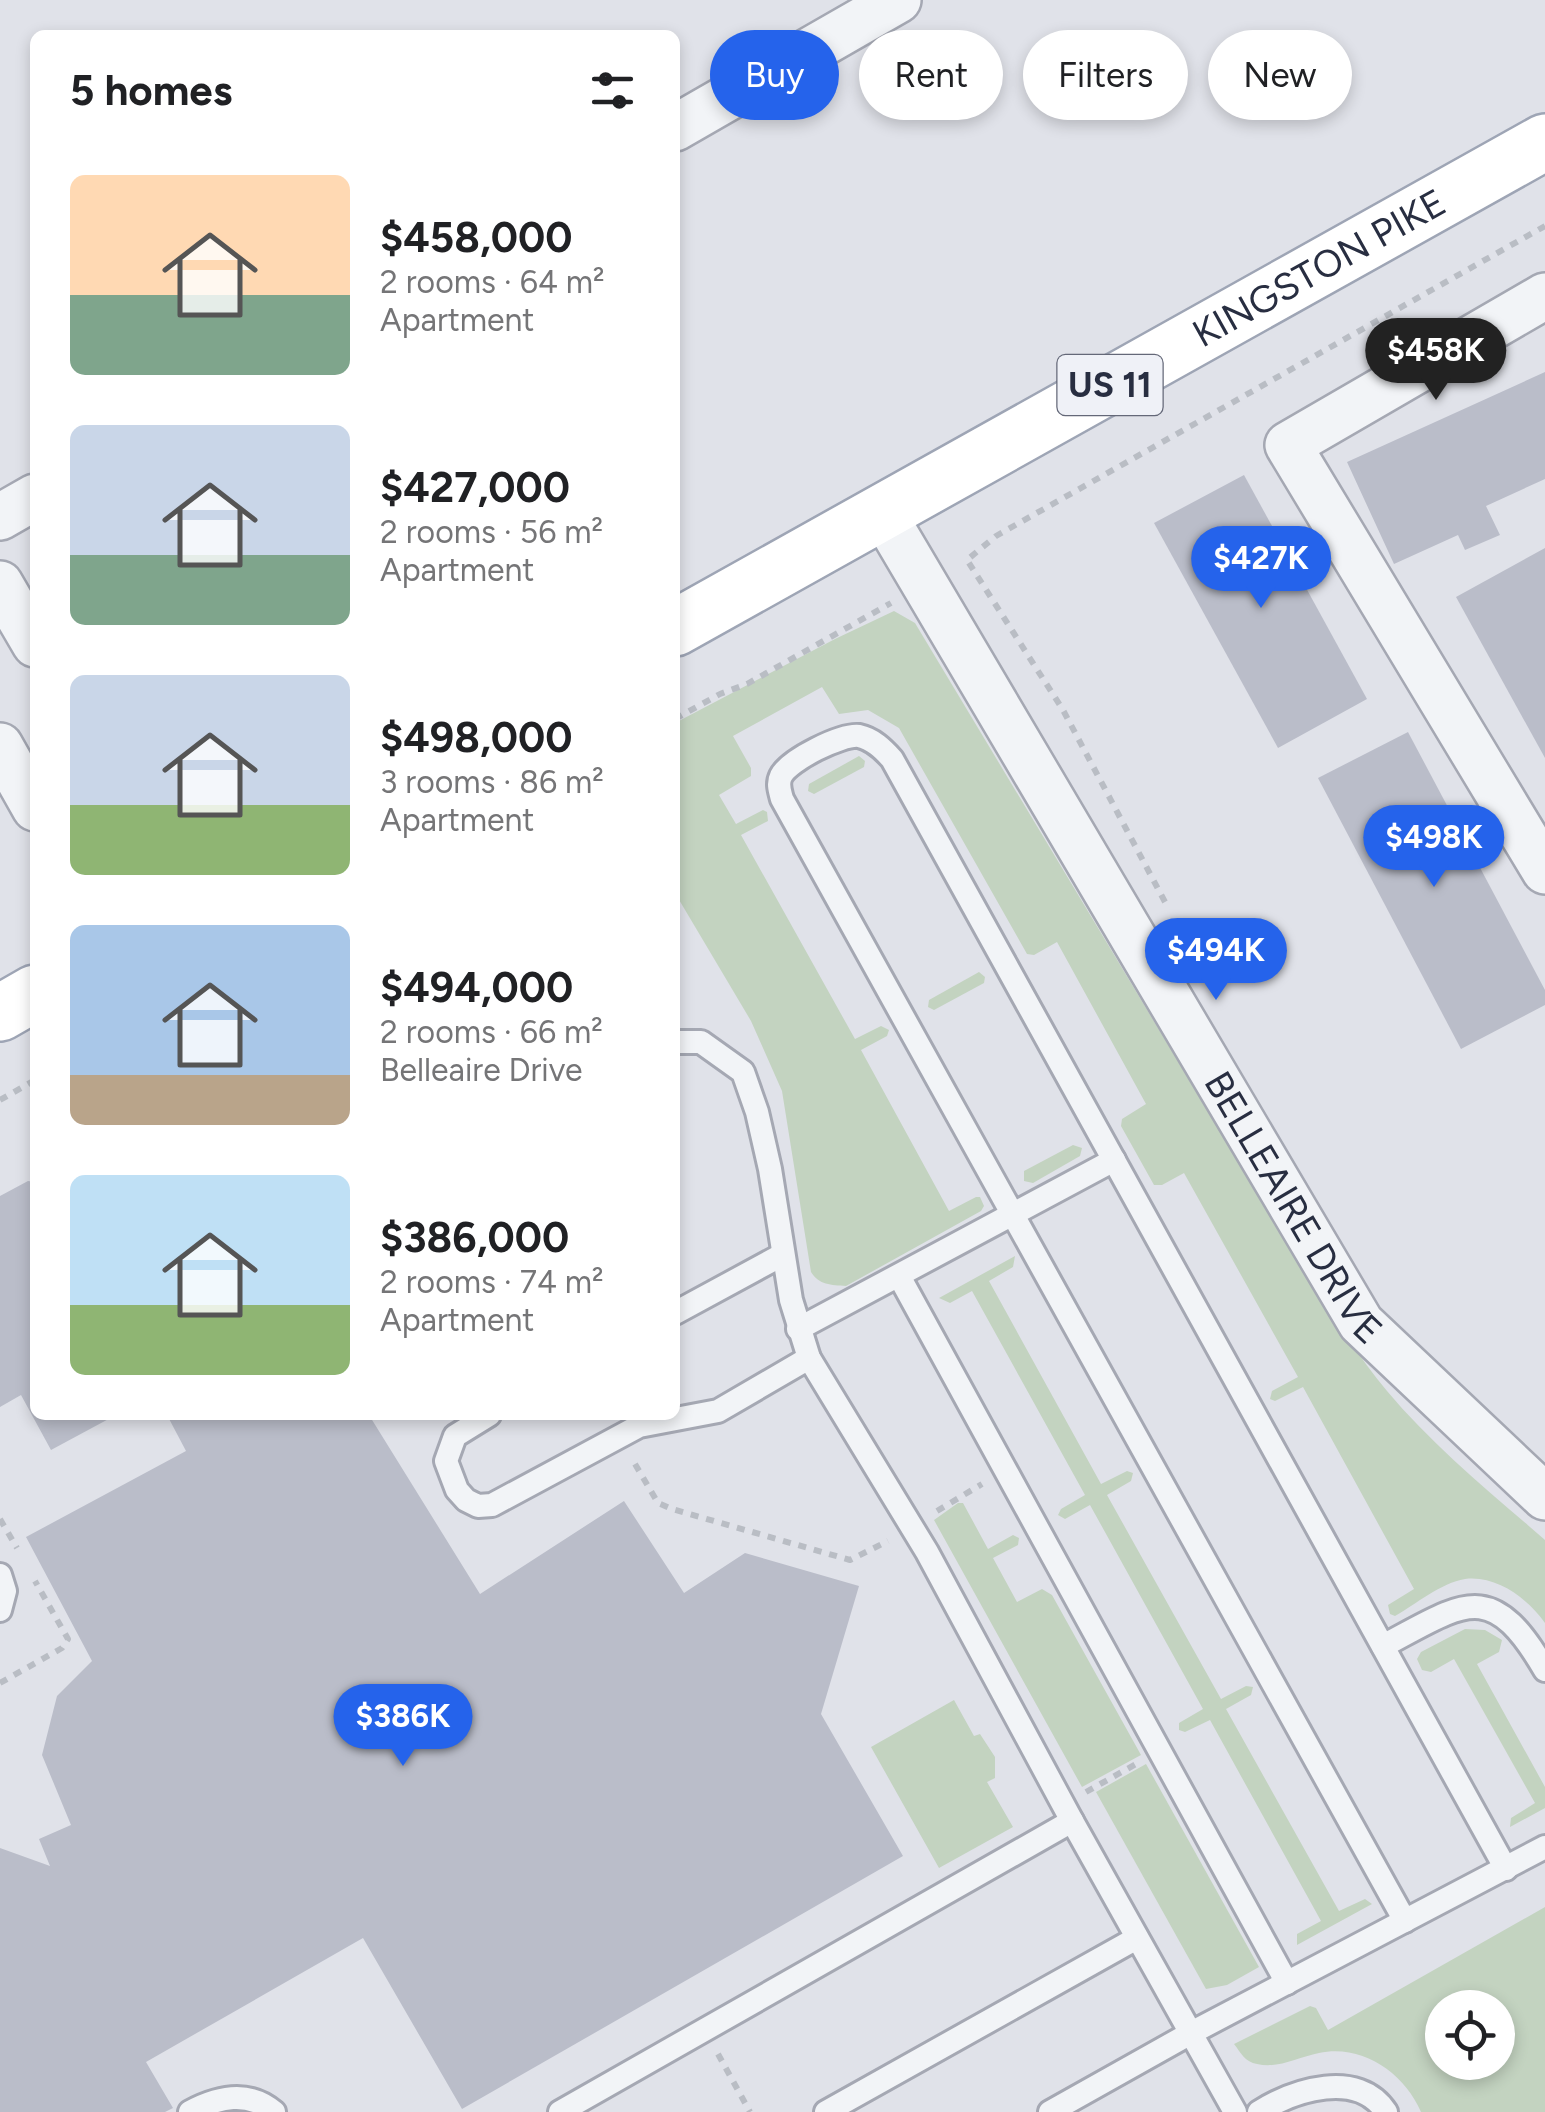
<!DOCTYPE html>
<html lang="en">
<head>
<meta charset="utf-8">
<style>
  body { margin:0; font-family:Figtree,sans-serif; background:#f6f6f6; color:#202124; height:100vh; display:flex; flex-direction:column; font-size:38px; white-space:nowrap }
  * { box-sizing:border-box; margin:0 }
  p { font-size:32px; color:#757577 }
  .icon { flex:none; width:55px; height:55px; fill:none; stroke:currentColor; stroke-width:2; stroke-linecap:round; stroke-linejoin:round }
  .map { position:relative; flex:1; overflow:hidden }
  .details { position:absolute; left:30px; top:30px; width:650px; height:1390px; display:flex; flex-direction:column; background:#fff; border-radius:15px; box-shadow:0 5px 15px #0003 }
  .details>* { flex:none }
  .top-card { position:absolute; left:710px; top:30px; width:685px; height:90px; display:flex; gap:20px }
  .fabs { position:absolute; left:1425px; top:1990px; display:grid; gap:20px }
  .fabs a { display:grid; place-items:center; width:90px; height:90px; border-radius:50%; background:#fff; box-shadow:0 5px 15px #0003; font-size:50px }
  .price { position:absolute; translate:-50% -85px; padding:0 22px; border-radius:35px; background:#2563eb; color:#fff; font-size:32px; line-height:65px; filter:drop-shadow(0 2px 5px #0008) }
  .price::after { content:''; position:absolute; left:50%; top:60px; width:30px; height:22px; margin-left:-15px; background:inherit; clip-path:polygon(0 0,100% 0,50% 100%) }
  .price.selected { background:#222; color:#fff }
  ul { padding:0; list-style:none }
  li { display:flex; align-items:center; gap:30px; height:250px; padding:0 40px }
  li span { display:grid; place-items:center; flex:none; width:280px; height:200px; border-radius:15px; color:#555 }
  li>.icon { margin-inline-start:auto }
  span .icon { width:120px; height:120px; fill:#fffc; stroke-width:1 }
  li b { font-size:42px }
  h2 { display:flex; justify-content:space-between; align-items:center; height:120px; padding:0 40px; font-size:42px }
  .chip { padding:0 35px; border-radius:45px; background:#fff; box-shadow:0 5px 15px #0003; font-size:35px; line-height:90px }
  .chip.selected { background:#2563eb; color:#fff }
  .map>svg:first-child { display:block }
</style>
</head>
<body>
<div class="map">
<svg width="1545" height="2112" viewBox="0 0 1545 2112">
  <rect width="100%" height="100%" fill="#e0e2e9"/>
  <g fill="#c3d3c0" fill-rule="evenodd">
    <path d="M894,611l21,12 396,660c25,36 48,75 76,108 46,55 104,102 158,149v83c-17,-24 -48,-48 -80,-44 -24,4 -49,25 -70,37l-5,-2 -2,-9 26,-16 -111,-202 -28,14 -5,-2 2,-8 26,-14 -114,-204 -22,12h-8l-33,-59 1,-7 24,-15 -89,-162 -23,13 -7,-1 -128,-226 -31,-18 -29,4 -17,-27 -89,49 18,32v8l-32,19 17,29 27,-14 4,2 1,9 -27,14 114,204 26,-13 8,4 -2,6 -26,14 88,161 27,-14h4l4,9 -3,5 -135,75c-15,-1 -27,-1 -35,-14l-29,-181 -31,-70 -76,-128v-170l160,-84z"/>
    <polygon points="859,756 865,761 864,767 814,794 808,791 809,784"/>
    <polygon points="979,972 985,977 984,983 934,1010 928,1007 929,1000"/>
    <polygon points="1073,1145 1082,1148 1080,1156 1033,1183 1024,1181 1024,1171"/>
    <polygon points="1015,1256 1013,1267 989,1281 1101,1484 1127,1471 1133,1473 1131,1481 1107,1495 1221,1699 1246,1686 1253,1687 1251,1695 1226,1709 1339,1911 1365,1899 1372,1904 1297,1945 1297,1934 1321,1921 1210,1720 1185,1732 1179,1730 1179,1723 1203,1709 1090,1505 1065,1519 1058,1515 1061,1509 1085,1495 972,1291 950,1303 939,1298"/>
    <polygon points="958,1503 963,1503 988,1549 1013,1535 1019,1538 1018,1545 993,1558 1017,1602 1042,1589 1052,1595 1141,1755 1082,1787 934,1520"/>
    <polygon points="1465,1629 1485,1630 1502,1640 1499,1652 1477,1664 1545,1787 1545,1808 1510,1827 1511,1818 1535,1803 1454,1659 1431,1672 1422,1670 1417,1659 1421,1652"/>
    <polygon points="954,1700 974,1736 980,1734 995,1757 995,1778 987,1782 1013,1827 939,1868 871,1747"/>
    <polygon points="1146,1764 1259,1967 1227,1985 1206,1989 1096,1792"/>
    <path d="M1545,1907v205h-124c-17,-39 -58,-68 -102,-59 -21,4 -40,16 -62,11 -12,-2 -16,-11 -23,-20l76,-38 6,2 12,22zM1442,2008h56v54h-56z"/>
  </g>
  <g fill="#babdc9">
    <polygon points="1545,372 1545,479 1486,506 1500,535 1465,550 1458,535 1394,564 1347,462"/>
    <polygon points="1244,475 1367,699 1278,748 1154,523"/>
    <polygon points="1545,548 1545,758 1456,597"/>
    <polygon points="1408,732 1545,990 1545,1005 1461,1049 1318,778"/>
    <polygon points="28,1181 35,1182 35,1415 116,1415 51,1450 21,1395 0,1407 0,1196"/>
    <polygon points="167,1415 369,1415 480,1594 624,1501 684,1593 745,1553 859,1586 821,1714 903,1856 462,2109 363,1938 146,2062 173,2108 165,2112 0,2112 0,1848 50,1866 39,1839 71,1825 42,1755 57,1696 92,1661 26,1537 186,1451"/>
  </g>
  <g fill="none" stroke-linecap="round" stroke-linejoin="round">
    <g stroke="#a5a8b3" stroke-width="28">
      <g id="service">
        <polyline points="675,1042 701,1042 743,1072 757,1112 770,1169 791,1300 809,1358 927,1552 1072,1821 1235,2112"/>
        <polyline points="899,1276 1287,1983"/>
        <polyline points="675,1313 782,1255"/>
        <polyline points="798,1329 1114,1160"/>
        <polyline points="489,1415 455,1436 446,1461 457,1490 466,1500 478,1506 492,1505 639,1426 718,1411 809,1358"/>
        <polyline points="0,1575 5,1591 0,1610"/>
        <path d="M1383,1646c81,-43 108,-69 162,24"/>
        <path d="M1405,1921l-623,-1122c-2,-8 -5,-15 -1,-23 8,-16 60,-42 78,-40 14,3 24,13 33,23l614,1110"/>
        <path d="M190,2112c28,-15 58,-22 84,0"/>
        <polyline points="560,2112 1072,1821"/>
        <polyline points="826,2112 1137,1938"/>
        <polyline points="1050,2112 1191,2033 1545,1847"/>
        <path d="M1259,2112c35,-22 99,-43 127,0"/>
      </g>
    </g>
    <g stroke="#a5a8b3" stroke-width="50">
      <g id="minor">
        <polyline points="675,128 898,0"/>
        <polyline points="1545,296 1288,445 1545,871"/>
        <path id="s1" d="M882,512l479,811 184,174"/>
        <polyline points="0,517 35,497"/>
        <polyline points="0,584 35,644"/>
        <polyline points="0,746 35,808"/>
      </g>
    </g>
    <g stroke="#9ea5b5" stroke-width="60">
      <g id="primary">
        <path id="s2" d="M675,628l870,-486"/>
        <polyline points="0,1013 35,993"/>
      </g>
    </g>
    <g stroke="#b9bdc4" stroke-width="6" stroke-dasharray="8 8" stroke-linecap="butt">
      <polyline points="675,719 720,694 747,684 891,603"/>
      <polyline points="1165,902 1063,710 967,560 996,536 1545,226"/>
      <polyline points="0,1100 35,1080"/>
      <polyline points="635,1464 658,1503 672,1509 850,1560 888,1541"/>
      <polyline points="937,1511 982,1484"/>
      <polyline points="0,1519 17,1548"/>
      <polyline points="0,1683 62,1648 68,1639 35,1581"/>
      <polyline points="1086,1792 1136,1764"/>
      <polyline points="718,2054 750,2112"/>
    </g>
    <use href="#service" stroke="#f2f4f7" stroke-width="22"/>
    <use href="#minor" stroke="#f2f4f7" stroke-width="45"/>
    <use href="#primary" stroke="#fff" stroke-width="55"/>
  </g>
  <g text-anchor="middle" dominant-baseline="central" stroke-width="10" stroke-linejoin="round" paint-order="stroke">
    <rect fill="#eff1f7" stroke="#646878" stroke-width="2.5" x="1057.5" y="355" width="105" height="60" rx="8"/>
    <g font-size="35" font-weight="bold" fill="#282e41">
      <text x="1110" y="385">US 11</text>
    </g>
    <g font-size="38" fill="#282e41" stroke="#eff1f7">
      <text stroke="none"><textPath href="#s2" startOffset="738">KINGSTON PIKE</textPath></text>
      <text stroke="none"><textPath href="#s1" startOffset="808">BELLEAIRE DRIVE</textPath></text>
    </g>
  </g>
</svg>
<div class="fabs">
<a><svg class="icon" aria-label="locate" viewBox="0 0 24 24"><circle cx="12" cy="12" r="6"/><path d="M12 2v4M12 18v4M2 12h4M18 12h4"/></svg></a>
</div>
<b class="price selected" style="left:1436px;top:403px">$458K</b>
<b class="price" style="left:1261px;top:611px">$427K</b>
<b class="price" style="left:1434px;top:890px">$498K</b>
<b class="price" style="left:1216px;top:1003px">$494K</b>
<b class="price" style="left:403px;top:1769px">$386K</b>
<div class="top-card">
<a class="chip selected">Buy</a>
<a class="chip">Rent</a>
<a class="chip">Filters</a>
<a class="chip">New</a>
</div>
<section class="details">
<h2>5 homes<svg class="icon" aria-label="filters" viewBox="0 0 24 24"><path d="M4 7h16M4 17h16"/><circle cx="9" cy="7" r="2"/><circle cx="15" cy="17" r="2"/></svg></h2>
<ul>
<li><span style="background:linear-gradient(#ffd9b3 60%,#7fa58c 0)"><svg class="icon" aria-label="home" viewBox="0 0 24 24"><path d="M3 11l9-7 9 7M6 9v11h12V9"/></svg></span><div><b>$458,000</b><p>2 rooms · 64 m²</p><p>Apartment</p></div></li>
<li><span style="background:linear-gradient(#c9d6e8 65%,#7fa58c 0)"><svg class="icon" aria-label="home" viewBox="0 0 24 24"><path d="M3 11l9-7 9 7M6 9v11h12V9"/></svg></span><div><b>$427,000</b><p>2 rooms · 56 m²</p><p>Apartment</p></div></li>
<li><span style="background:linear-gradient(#c9d6e8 65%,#8fb573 0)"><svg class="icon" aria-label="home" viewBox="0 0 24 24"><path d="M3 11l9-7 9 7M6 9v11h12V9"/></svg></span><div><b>$498,000</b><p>3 rooms · 86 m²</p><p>Apartment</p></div></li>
<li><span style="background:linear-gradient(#a9c7e8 75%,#b9a48a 0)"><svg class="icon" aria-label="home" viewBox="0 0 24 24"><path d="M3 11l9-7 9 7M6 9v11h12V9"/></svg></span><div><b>$494,000</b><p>2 rooms · 66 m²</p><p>Belleaire Drive</p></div></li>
<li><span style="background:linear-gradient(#bfe0f5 65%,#8fb573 0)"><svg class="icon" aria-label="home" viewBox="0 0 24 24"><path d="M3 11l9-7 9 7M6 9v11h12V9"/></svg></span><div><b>$386,000</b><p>2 rooms · 74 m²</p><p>Apartment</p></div></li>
</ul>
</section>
</div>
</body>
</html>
